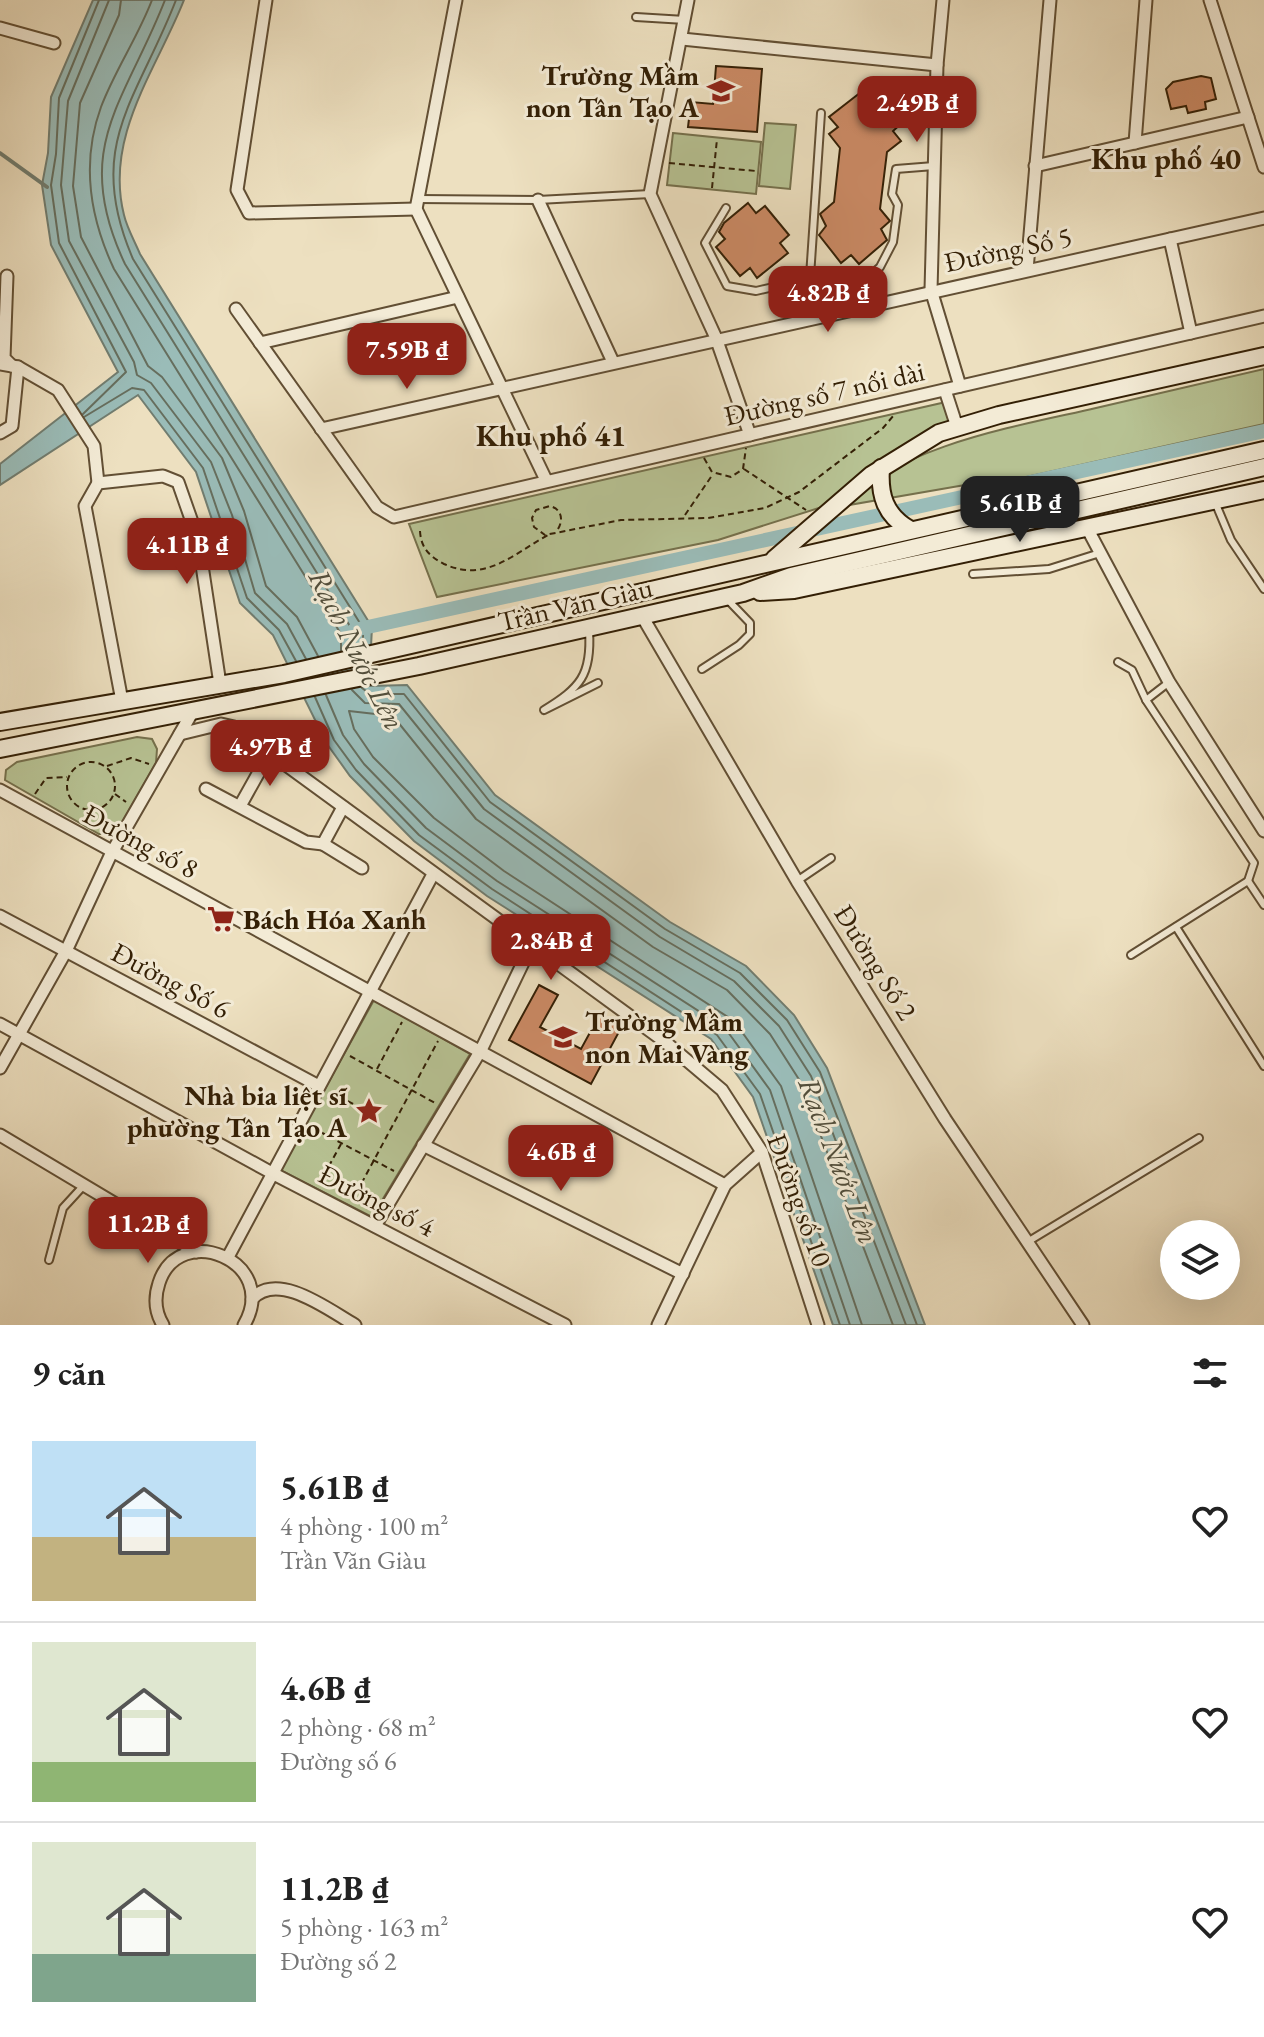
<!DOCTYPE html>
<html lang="vi">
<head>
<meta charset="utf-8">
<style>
  body { margin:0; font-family:"EB Garamond",serif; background:#f6f6f6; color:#222; height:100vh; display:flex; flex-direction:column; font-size:30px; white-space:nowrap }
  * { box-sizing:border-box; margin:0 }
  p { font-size:26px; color:#767676 }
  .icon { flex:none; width:44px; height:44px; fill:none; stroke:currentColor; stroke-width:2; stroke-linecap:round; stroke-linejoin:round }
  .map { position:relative; height:1325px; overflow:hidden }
  .sheet { display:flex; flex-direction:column; background:#fff; flex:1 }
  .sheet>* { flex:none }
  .tools { position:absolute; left:1160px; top:1220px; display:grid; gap:16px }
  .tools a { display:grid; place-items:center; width:80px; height:80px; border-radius:50%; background:#fff; box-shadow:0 8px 32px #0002; font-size:40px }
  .price { position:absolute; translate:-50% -68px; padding:0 18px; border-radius:16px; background:#8f2418; color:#fff; font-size:26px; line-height:52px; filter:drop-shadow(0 2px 4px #0008) }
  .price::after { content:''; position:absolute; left:50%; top:48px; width:24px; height:18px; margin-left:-12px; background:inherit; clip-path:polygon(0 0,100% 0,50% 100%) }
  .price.selected { background:#222; color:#fff }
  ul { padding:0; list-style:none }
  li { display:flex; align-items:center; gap:24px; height:200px; padding:0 32px }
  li+li { border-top:2px solid #e0e0e0 }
  li span { display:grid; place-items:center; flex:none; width:224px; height:160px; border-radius:0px; color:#555 }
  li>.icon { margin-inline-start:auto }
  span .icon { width:96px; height:96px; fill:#fffc; stroke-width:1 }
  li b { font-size:34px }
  h2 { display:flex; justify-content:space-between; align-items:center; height:96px; padding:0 32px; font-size:34px }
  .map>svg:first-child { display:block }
</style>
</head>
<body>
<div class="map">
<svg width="1264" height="1325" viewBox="0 0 1264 1325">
  <rect width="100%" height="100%" fill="#ede0c0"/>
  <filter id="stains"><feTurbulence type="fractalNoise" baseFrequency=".0025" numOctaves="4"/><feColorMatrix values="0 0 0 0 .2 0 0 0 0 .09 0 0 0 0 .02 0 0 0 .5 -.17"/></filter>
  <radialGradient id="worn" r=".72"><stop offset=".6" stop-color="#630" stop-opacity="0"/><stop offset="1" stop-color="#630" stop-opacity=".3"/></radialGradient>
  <g fill="#b7c293" stroke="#75704c" stroke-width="2">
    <polygon points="765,123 796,125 790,189 759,186"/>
    <polygon points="673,133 761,142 756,194 667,185"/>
    <path d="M1264,369v55l-256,57h-20l-139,24c43,-59 179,-81 247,-97 56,-13 112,-26 168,-39z"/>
    <polygon points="946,402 951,423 906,444 822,507 718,540 437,597 409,524"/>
    <polygon points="137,737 152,739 157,749 156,763 120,826 110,834 99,834 5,780 6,770 17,762"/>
    <polygon points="374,1000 470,1054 372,1217 280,1170"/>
  </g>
  <path fill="#9abcb8" stroke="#717d70" stroke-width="2" d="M93,0h91c-27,69 -80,136 -60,215 3,13 11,27 16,39l232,373 -3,59 38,-1 88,110 175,127 76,44 48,49 33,53 98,257h-92l-80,-228 -42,-58 -224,-143 -73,-55 -64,-65 -23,-32 -54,-109 -33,-32 -44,-131 -58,-77 -138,90v-21l118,-92 -67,-127 -9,-60 6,-32 3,-56z"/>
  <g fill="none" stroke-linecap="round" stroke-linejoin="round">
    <g stroke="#666e5e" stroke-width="2">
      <polyline points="109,0 68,101 61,185 69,241 134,362 137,375 151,383 211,462 232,515 255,593 287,624 306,659"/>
      <polyline points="121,0 119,15 80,103 73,186 81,237 148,366 162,377 222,458 244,511 266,586 297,617 318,656"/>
      <path d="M152,0c-14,37 -37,70 -51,107 -20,55 -11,111 13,162l227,365v17"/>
      <path d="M165,0c-40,103 -95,148 -40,264l228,367v17"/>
      <path d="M176,0c-39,101 -92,146 -43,259l230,369v18"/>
      <polyline points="83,414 126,372 59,243 51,185 56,154 59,98 99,0"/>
      <polyline points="84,417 132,388 144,390 203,468 247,598 279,630 296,661"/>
      <polyline points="362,688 370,694 404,694 490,802 665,929 740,973 787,1020 820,1072 917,1325"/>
      <polyline points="352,690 365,703 399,704 484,809 660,937 734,981 779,1026 811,1076 906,1325"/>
      <polyline points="326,695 343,735 364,764 426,828 497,881 725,1028 770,1090 850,1325"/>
      <polyline points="315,697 334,740 356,770 419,835 492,889 717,1035 760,1094 840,1325"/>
      <polyline points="862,1325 781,1086 734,1021 504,871 434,818 373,757 354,729 349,711 393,716 476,819 653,947 727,990 770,1034 800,1081 893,1325"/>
    </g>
    <polyline stroke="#717d70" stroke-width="4" points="0,153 47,187"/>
    <polyline stroke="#9abcb8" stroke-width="14" points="354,630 1264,431"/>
  </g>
  <g fill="#cb8a65" stroke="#331f05" stroke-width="2">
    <polygon points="716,66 762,69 757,132 688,127 691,102 713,104"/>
    <polygon points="1201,76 1211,78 1216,99 1205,102 1206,109 1188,113 1186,106 1171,109 1166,89 1173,82"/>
    <polygon points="861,92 869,101 878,94 902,123 893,131 901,141 887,152 880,209 890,221 881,229 887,240 859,264 851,255 841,263 819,235 826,226 820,214 834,202 840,148 829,134 838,127 829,117"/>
    <polygon points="748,203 756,213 765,206 789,235 780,243 788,253 757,278 750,268 740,276 716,247 725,239 719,232 724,223"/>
    <polygon points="539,985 558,995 540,1027 581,1049 599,1016 621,1028 591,1084 509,1040"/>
  </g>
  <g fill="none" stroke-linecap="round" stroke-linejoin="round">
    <g stroke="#624f34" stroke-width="10">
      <g id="service">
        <polyline points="636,17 685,20"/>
        <polyline points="418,199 538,200 650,194"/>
        <polyline points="726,208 705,243 727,286 756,291 791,283 836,282 871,275 880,267 893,242 898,205 892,194 896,169 934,166"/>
        <polyline points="807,321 821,113"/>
        <polyline points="1215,502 1231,540 1264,589"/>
        <polyline points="973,574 1049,569 1100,553"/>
        <path d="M589,631c3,44 -9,57 -45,79l54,-27"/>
        <polyline points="1118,662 1132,670 1146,700 1254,863 1248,881 1131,955"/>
        <polyline points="702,669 739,645 750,634 750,623 727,599"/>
        <polyline points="1146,700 1168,683"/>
        <polyline points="797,881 831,858"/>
        <polyline points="1248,881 1264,905"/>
        <polyline points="1176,927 1264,1066"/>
        <polyline points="1029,1241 1199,1138"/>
        <polyline points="49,1260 63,1208 85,1184"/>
      </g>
    </g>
    <g stroke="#624f34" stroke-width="15">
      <g id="minor">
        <polyline points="266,0 237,190 249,213 416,209"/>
        <polyline points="456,0 416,209 546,480"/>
        <polyline points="688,0 650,194 716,338 750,435"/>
        <polyline points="943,0 937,65 931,290 960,386"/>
        <polyline points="1210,0 1264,167"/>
        <polyline points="0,28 54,43"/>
        <polyline points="682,39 937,65"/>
        <polyline points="1135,143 1146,0"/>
        <polyline points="1035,166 1248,117"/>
        <polyline points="538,200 613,362"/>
        <polyline points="1170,239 1191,333"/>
        <polyline points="1027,270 1050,0"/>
        <polyline points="7,276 4,358 12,366"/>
        <polyline points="236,309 377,507 394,517 1264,316"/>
        <polyline points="260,343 458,297"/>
        <polyline points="0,364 18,367 58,390 94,446 98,483"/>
        <polyline points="945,390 957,427"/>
        <polyline points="321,429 1264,218"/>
        <polyline points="0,433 12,426 18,367"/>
        <polyline points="1086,526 1169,682 1264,831"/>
        <polyline points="642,616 797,881 945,1119 1083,1325"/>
        <polyline points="122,701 85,506 98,483 163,476 178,482 198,539 220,684"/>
        <polyline points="180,734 221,724 234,727 664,1041 722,1090 762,1152 818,1325"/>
        <polyline points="206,789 306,842 323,844 343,807"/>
        <polyline points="0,790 725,1185"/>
        <polyline points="240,806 269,754"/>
        <polyline points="323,844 362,868"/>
        <polyline points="0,916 319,1086"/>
        <polyline points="0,1024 272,1173 565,1325"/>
        <polyline points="0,1068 66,951 111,854 193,711"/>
        <polyline points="0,1135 196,1252"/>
        <polyline points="423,1145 683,1274"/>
        <polyline points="375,1226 481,1050 531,946"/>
        <polyline points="228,1257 432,876"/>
        <path d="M252,1299c26,-29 78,12 103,26"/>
        <path d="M163,1325c-8,-13 -9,-27 -4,-42 20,-63 122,-22 85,42"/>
        <polyline points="658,1325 725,1185 762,1152"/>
      </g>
    </g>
    <g stroke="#331f05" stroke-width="20">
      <g id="secondary">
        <path d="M881,468c-2,27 4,47 28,61"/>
        <polyline points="774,559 871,475 939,433 999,415 1264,356"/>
        <polyline points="760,592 794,590 1264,490"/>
        <polyline points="0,722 284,674 1264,450"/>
        <polyline points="0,749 419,666 743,593 791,576 1264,467"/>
      </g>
    </g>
    <g stroke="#331f05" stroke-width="2" stroke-dasharray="6 4" stroke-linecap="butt">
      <polyline points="669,163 756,171"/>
      <polyline points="712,188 717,139"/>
      <polyline points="704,458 712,472 731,477 743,469 746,448"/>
      <polyline points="744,469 806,510"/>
      <polyline points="685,515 713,474"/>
      <path d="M558,529c6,-10 3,-20 -8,-23l-14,4 -4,8 2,9 11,8 76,-15 87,-2 57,-10 34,-16 84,-64 11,-13"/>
      <path d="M420,531c1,17 9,25 24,33 42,19 69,-10 104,-29"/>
      <circle cx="91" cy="786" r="24"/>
      <polyline points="107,766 131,758 149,764"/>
      <polyline points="35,794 46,778 67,777"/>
      <polyline points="115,794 126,802"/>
      <polyline points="350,1056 435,1103"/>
      <polyline points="377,1069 402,1022"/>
      <polyline points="330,1092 359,1107"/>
      <polyline points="311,1127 394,1171"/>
      <polyline points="319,1184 341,1144"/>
      <polyline points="352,1201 438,1041"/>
    </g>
    <use href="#service" stroke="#f3ebd6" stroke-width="6"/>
    <use href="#minor" stroke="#f3ebd6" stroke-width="11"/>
    <use href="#secondary" stroke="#f3ebd6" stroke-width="16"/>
  </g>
  <defs>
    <g id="school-bare" transform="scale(2.16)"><path d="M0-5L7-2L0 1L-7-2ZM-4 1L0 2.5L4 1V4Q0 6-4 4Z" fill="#8f2418" stroke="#f3ebd6" stroke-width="2.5" paint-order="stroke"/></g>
    <g id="supermarket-bare" transform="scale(2.16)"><path d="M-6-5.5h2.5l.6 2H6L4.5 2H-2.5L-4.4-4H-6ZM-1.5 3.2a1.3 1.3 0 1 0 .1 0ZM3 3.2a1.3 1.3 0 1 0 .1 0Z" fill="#8f2418" stroke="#f3ebd6" stroke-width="2.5" paint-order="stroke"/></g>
    <g id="sight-bare" transform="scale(2.16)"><path d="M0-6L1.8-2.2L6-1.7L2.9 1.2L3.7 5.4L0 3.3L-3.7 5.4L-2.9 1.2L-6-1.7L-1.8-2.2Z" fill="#8f2418" stroke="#f3ebd6" stroke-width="2.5" paint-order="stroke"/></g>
  </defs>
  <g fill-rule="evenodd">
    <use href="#school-bare" x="721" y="91"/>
    <use href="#supermarket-bare" x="221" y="919"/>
    <use href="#school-bare" x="563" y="1037"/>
    <use href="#sight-bare" x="369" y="1111"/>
  </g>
  <g text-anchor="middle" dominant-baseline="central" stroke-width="6" stroke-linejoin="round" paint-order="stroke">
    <g font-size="28" font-weight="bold" fill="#331f05" stroke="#f3ebd6" text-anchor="end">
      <text x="699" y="75">Trường Mầm<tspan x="699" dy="32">non Tân Tạo A</tspan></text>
      <text x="243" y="919" text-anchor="start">Bách Hóa Xanh</text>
      <text x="585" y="1021" text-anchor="start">Trường Mầm<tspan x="585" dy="32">non Mai Vàng</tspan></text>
      <text x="347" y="1095">Nhà bia liệt sĩ<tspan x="347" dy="32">phường Tân Tạo A</tspan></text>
    </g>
    <g font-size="28" fill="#331f05" stroke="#f3ebd6">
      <text transform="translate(1008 249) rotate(-12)">Đường Số 5</text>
      <text transform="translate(824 393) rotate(-13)">Đường số 7 nối dài</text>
      <text transform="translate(575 604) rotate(-13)">Trần Văn Giàu</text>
      <text transform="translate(141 841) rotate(28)">Đường số 8</text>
      <text transform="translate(876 962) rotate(58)">Đường Số 2</text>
      <text transform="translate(171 980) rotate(28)">Đường Số 6</text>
      <text transform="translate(377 1200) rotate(27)">Đường số 4</text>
      <text transform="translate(800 1200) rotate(70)">Đường số 10</text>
    </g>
    <g font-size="30" font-weight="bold" fill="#331f05" stroke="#f3ebd6">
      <text x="1166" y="158">Khu phố 40</text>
      <text x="551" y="435">Khu phố 41</text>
    </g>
    <g font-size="30" font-style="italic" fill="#524e3b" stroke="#f3ebd6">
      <text transform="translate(357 649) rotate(63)">Rạch Nước Lên</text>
      <text transform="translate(839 1160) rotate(69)">Rạch Nước Lên</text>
    </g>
  </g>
  <rect width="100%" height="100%" filter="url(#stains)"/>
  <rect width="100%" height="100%" fill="url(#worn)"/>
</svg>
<div class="tools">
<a><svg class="icon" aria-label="layers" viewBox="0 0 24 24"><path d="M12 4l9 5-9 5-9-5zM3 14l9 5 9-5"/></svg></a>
</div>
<b class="price" style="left:917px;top:144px">2.49B ₫</b>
<b class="price" style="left:828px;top:334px">4.82B ₫</b>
<b class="price" style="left:407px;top:391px">7.59B ₫</b>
<b class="price selected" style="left:1020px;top:544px">5.61B ₫</b>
<b class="price" style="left:187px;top:586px">4.11B ₫</b>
<b class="price" style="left:270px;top:788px">4.97B ₫</b>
<b class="price" style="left:551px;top:982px">2.84B ₫</b>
<b class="price" style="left:561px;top:1193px">4.6B ₫</b>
<b class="price" style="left:148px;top:1265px">11.2B ₫</b>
</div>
<section class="sheet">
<h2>9 căn<svg class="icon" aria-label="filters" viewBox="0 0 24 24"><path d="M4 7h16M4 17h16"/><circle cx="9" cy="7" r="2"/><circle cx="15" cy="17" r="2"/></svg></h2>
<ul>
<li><span style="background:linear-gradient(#bfe0f5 60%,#c2b280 0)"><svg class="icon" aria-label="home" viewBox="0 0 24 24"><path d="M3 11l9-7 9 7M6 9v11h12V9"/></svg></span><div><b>5.61B ₫</b><p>4 phòng · 100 m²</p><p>Trần Văn Giàu</p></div><svg class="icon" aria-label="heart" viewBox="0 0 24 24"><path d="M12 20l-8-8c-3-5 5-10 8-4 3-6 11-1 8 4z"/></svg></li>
<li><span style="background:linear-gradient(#dfe7d0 75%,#8fb573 0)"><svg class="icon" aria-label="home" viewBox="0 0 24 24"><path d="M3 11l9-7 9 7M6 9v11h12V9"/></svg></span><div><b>4.6B ₫</b><p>2 phòng · 68 m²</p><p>Đường số 6</p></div><svg class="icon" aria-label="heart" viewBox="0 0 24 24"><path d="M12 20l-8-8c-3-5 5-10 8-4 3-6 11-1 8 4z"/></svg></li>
<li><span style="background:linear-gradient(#dfe7d0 70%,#7fa58c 0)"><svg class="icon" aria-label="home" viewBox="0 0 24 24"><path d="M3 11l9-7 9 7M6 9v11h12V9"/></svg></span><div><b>11.2B ₫</b><p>5 phòng · 163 m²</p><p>Đường số 2</p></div><svg class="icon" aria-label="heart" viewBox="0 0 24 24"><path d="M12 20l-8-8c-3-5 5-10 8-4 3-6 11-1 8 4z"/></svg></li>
</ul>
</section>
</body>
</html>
